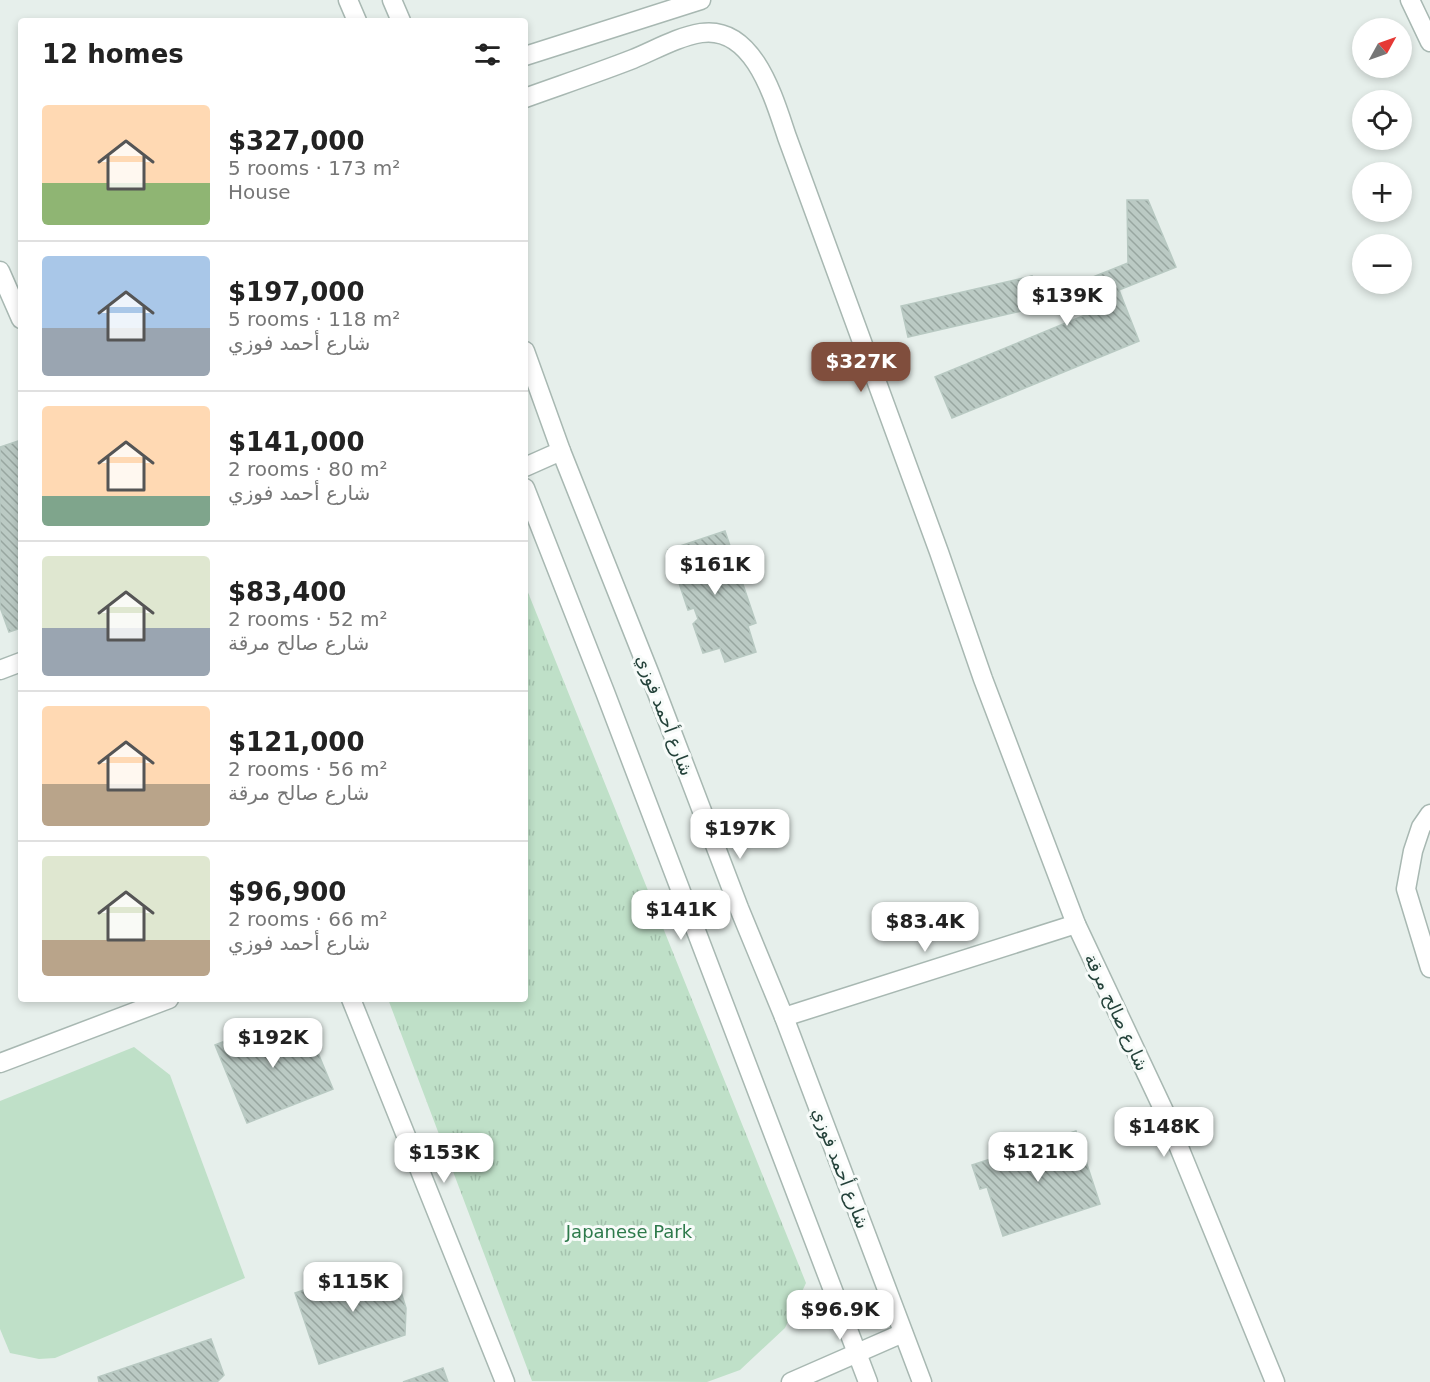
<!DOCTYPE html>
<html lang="en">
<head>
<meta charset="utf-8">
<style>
  body { margin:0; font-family:"DejaVu Sans","Noto Sans Arabic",sans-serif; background:#f6f6f6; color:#222; height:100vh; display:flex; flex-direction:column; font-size:22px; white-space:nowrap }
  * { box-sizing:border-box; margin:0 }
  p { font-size:20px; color:#767676 }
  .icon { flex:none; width:33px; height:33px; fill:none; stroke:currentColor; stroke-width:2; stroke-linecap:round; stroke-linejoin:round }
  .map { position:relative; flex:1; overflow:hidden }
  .panel { position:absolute; left:18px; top:18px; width:510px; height:984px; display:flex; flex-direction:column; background:#fff; border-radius:6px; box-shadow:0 3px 9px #0003 }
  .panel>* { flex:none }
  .needle { width:39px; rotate:50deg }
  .buttons { position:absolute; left:1352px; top:18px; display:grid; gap:12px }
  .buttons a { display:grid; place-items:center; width:60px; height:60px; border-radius:50%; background:#fff; box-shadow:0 3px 9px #0003; font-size:30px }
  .price { position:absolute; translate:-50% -51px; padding:0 14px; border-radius:12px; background:#fff; color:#222; font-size:20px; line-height:39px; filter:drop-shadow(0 2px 3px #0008) }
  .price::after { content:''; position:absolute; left:50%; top:36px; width:18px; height:14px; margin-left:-9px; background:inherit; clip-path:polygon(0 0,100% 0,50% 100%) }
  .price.on { background:#804e3d; color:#fff }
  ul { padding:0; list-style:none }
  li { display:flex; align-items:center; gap:18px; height:150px; padding:0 24px }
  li+li { border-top:2px solid #e0e0e0 }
  li span { display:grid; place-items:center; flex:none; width:168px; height:120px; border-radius:6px; color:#555 }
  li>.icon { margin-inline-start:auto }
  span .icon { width:72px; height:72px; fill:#fffc; stroke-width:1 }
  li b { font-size:26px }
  h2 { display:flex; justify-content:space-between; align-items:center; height:72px; padding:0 24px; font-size:26px }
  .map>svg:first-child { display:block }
</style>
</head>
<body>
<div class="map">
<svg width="1430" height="1382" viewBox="0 0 1430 1382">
  <defs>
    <pattern id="park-tufts" width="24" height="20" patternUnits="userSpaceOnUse" patternTransform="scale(1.5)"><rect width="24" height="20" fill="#bfe0c8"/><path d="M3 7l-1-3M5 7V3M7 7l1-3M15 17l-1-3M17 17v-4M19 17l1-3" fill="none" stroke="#a4c1ad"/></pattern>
    <pattern id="building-back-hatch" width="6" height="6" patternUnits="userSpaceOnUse" patternTransform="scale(1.5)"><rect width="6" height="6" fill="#bbcac4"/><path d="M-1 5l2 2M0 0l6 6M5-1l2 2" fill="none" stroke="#98a6a0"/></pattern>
  </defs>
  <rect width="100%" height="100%" fill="#e6efeb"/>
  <polygon fill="#bfe0c8" points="134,1047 170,1075 245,1278 55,1358 39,1359 10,1353 0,1329 0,1101"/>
  <polygon fill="url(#park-tufts)" points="525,585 806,1283 785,1328 740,1370 707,1382 532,1381 388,999 525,999"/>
  <g fill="url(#building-back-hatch)" stroke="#b8c9c2" stroke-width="1.5">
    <polygon points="1127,200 1148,200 1176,267 1119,290 1139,341 952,418 935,377 1090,313 1078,283 1128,263"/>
    <polygon points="1032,276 1039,307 908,337 901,306"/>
    <polygon points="21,440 21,628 9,632 0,607 0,447"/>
    <polygon points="725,531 756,623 748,626 756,652 725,662 720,648 703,653 693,624 698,619 694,608 688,610 668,550"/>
    <polygon points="278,1020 283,1034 306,1024 333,1089 247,1123 215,1045"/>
    <polygon points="1076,1131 1100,1204 1003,1236 987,1187 980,1189 972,1165"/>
    <polygon points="384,1263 399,1285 406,1308 405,1335 319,1364 295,1293"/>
    <polygon points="211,1339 224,1375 217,1382 99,1382 98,1377"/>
    <polygon points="443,1368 448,1382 403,1382"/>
  </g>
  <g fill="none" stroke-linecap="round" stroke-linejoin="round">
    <g stroke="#a8b8b2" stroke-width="21">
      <g id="minor">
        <polyline points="348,0 357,21"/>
        <polyline points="392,0 401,21"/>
        <polyline points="1410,0 1430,42"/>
        <polyline points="525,56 701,0"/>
        <path d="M525,98c36,-13 72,-25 108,-39 22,-9 44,-22 68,-26 53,-8 73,66 86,104l152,415 44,127 93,245 89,189 110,269"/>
        <polyline points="0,271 21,319"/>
        <polyline points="525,351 561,451 649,672 739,908 784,1017 922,1382"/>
        <polyline points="525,467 561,451"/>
        <polyline points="525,488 605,692 868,1382"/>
        <polyline points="0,670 21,662"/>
        <polyline points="1430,814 1421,827 1413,851 1406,889 1430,968"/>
        <polyline points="351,999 505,1382"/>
        <polyline points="784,1017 1076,924"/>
        <polyline points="0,1063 169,999"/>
        <polyline points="791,1382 903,1333"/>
      </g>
    </g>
    <use href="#minor" stroke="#fff" stroke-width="18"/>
  </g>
  <g text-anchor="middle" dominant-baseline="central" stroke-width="6" stroke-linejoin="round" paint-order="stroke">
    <g font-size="18" fill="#24423a" stroke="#f7fbf9">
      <text transform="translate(665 715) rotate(69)">شارع أحمد فوزي</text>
      <text transform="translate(1117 1012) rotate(65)">شارع صالح مرقة</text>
      <text transform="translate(841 1168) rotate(69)">شارع أحمد فوزي</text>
    </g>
    <g font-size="18" fill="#2d7a4b" stroke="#f7fbf9">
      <text x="629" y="1231">Japanese Park</text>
    </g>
  </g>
</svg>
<div class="buttons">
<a><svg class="needle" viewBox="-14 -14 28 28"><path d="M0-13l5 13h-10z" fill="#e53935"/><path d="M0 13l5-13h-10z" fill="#767676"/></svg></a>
<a><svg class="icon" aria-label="locate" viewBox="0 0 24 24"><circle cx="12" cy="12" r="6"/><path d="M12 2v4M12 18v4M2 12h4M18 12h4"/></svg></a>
<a>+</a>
<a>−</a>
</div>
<b class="price" style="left:1067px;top:327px">$139K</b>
<b class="price on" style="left:861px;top:393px">$327K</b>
<b class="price" style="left:715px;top:596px">$161K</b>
<b class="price" style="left:740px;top:860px">$197K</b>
<b class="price" style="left:681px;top:941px">$141K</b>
<b class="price" style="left:925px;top:953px">$83.4K</b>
<b class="price" style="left:273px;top:1069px">$192K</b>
<b class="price" style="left:1164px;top:1158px">$148K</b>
<b class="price" style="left:1038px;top:1183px">$121K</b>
<b class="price" style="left:444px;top:1184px">$153K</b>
<b class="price" style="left:353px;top:1313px">$115K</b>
<b class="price" style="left:840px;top:1341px">$96.9K</b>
<section class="panel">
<h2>12 homes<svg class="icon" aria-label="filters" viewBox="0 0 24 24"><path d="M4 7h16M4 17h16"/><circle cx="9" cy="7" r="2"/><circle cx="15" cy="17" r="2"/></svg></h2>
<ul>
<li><span style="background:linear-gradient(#ffd9b3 65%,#8fb573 0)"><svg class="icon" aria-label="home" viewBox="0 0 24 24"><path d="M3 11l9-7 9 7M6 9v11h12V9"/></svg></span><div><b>$327,000</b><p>5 rooms · 173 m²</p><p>House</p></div></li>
<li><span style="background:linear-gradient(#a9c7e8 60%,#9aa5b1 0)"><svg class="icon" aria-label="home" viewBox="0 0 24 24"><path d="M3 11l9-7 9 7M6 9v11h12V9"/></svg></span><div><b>$197,000</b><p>5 rooms · 118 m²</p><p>شارع أحمد فوزي</p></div></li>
<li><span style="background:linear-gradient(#ffd9b3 75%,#7fa58c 0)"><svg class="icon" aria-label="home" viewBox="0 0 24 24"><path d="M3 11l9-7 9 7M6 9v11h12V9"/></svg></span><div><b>$141,000</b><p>2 rooms · 80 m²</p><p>شارع أحمد فوزي</p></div></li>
<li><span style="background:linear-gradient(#dfe7d0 60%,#9aa5b1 0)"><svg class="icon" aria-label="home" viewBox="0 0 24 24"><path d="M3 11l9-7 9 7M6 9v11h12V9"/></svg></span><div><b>$83,400</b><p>2 rooms · 52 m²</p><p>شارع صالح مرقة</p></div></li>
<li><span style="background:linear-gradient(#ffd9b3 65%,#b9a48a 0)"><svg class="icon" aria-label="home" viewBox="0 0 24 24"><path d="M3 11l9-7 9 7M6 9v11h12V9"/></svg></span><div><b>$121,000</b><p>2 rooms · 56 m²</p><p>شارع صالح مرقة</p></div></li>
<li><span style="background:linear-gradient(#dfe7d0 70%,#b9a48a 0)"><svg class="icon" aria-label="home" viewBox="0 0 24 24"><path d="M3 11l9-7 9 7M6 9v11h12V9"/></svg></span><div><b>$96,900</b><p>2 rooms · 66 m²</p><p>شارع أحمد فوزي</p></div></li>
</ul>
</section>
</div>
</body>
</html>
